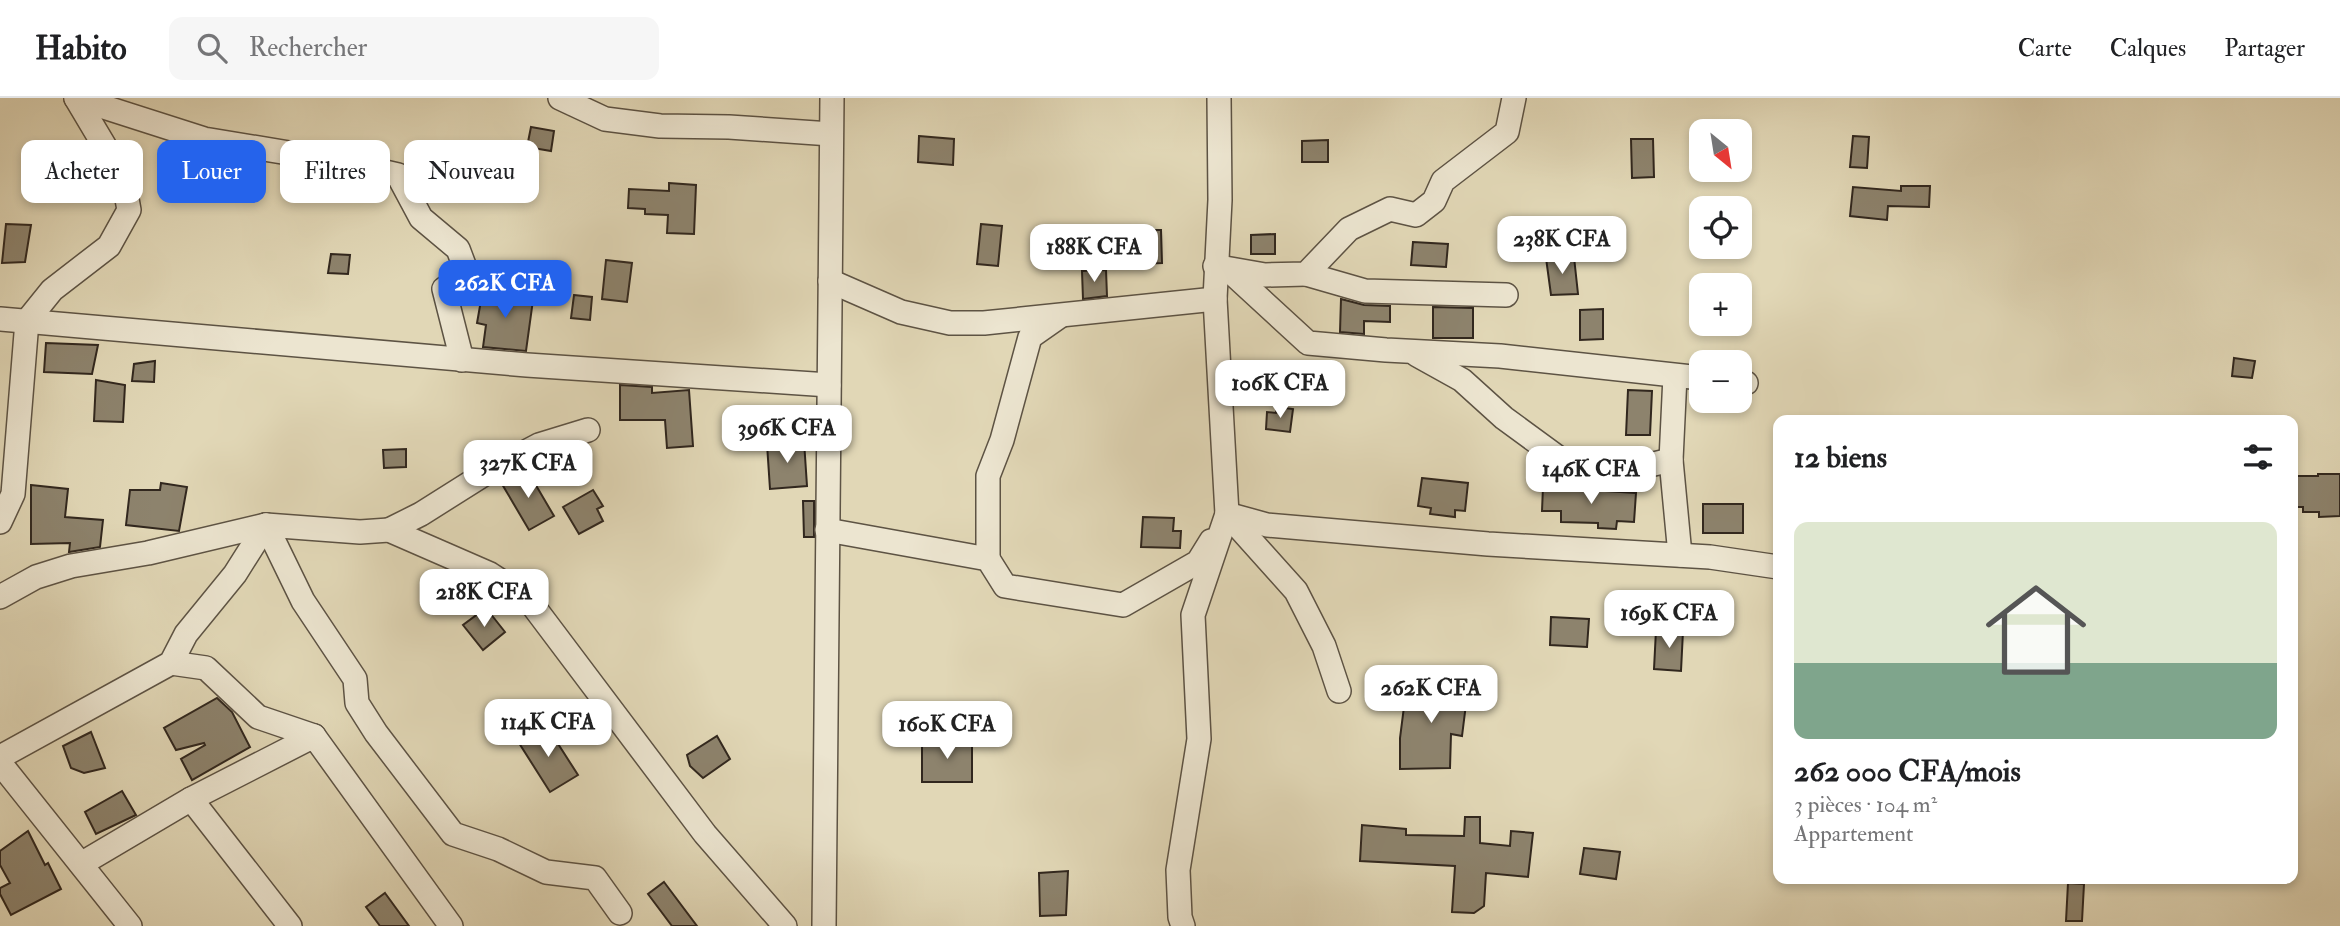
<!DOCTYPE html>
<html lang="fr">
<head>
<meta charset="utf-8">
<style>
  body { margin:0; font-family:"IM FELL Double Pica",serif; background:#f6f6f6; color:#202124; height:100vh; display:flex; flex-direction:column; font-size:26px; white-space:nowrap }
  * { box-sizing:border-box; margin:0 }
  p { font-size:23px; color:#757577 }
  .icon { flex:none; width:38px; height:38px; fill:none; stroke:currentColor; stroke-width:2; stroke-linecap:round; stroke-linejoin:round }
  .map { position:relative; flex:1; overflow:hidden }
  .details { position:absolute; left:1773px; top:317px; width:525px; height:469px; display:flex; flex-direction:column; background:#fff; border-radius:14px; box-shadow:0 4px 10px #0003 }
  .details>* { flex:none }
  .guide { position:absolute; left:21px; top:42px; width:665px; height:63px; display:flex; gap:14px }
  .needle { width:46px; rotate:150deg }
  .controls { position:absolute; left:1689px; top:21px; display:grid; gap:14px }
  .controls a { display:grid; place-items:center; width:63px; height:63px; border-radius:14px; background:#fff; box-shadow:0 4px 10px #0003; font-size:35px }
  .price { position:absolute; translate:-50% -60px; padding:0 16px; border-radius:14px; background:#fff; color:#222; font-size:23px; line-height:46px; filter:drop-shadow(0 2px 4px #0008) }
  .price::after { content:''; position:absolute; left:50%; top:42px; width:21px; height:16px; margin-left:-10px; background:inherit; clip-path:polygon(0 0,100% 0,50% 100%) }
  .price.selected { background:#2563eb; color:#fff }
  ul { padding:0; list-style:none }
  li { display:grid; align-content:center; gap:14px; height:371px; padding:0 21px }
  li span { display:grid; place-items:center; height:217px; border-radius:14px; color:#555 }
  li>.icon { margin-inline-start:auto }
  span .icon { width:126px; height:126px; fill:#fffc; stroke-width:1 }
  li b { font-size:30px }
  h2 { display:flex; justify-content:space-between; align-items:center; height:84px; padding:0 21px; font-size:30px }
  .chip { padding:0 24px; border-radius:14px; background:#fff; box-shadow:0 4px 10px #0003; font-size:24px; line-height:63px }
  .chip.selected { background:#2563eb; color:#fff }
  header { display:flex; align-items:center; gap:42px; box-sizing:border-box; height:98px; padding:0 35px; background:#fff; border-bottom:2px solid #e0e0e0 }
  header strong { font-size:33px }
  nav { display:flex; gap:38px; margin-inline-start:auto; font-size:24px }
  .search { width:490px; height:63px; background:#f6f6f6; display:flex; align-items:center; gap:18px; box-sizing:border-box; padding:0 24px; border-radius:14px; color:#757577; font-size:26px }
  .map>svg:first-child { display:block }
</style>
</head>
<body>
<header>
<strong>Habito</strong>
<div class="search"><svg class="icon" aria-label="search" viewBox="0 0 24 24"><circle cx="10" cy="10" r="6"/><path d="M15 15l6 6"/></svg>Rechercher</div>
<nav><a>Carte</a><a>Calques</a><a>Partager</a></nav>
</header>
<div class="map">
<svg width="2340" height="828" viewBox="0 0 2340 828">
  <rect width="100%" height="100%" fill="#e1d7b6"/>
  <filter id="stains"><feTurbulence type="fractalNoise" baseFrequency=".00286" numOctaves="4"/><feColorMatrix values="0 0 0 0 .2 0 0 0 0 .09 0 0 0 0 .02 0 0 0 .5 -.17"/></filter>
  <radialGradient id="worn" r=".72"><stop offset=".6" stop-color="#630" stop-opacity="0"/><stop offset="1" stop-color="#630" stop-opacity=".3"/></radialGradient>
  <g fill="#8d836d" stroke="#31271e" stroke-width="2">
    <polygon points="531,29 554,33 551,53 527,49"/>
    <polygon points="919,38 954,41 953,67 918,64"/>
    <polygon points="1853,38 1869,39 1867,70 1850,69"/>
    <polygon points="1631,41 1653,41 1654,79 1632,80"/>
    <polygon points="1328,42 1328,64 1302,64 1302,43"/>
    <polygon points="669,85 696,87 694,136 667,135 668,117 645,116 645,111 628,110 629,91 669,93"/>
    <polygon points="1901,88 1930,88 1929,109 1888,108 1887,122 1850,118 1853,89 1901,93"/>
    <polygon points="6,126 31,127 25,164 2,165"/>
    <polygon points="981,126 1002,128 998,168 977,166"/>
    <polygon points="1137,132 1161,132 1162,165 1138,166"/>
    <polygon points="1275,136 1275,156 1251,156 1251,137"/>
    <polygon points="1413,144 1448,146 1446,169 1411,167"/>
    <polygon points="331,156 350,157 348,176 328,175"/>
    <polygon points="1574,159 1578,196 1551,197 1546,160"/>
    <polygon points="606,162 632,165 627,204 602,201"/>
    <polygon points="1106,172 1107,198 1083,201 1082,173"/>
    <polygon points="483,191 530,199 529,202 533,202 526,253 483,249 486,227 477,225"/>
    <polygon points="574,197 592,199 590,222 571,220"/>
    <polygon points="1341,201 1364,207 1390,208 1390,224 1364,223 1364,236 1340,234"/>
    <polygon points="1433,209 1473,210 1473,240 1433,240"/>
    <polygon points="1603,211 1603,241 1580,242 1580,212"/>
    <polygon points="46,245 98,247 92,276 44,274"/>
    <polygon points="2234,260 2255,263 2252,280 2232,278"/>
    <polygon points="155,263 154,284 132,283 134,266"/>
    <polygon points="96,282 125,287 123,324 94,323"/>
    <polygon points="620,287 652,289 652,295 689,292 693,348 667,350 665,322 620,322"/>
    <polygon points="1628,292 1652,293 1650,337 1626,337"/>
    <polygon points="1277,309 1293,311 1290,334 1266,331 1267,314 1276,315"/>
    <polygon points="804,343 807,388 770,391 767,346"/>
    <polygon points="406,351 406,369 384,370 383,352"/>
    <polygon points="527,372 554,418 529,432 502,386"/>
    <polygon points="2318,376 2340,376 2340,418 2319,419 2319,414 2303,414 2303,409 2294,409 2294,378 2318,378"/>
    <polygon points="1422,380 1468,385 1465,413 1455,412 1455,419 1430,416 1431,410 1418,408"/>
    <polygon points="161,385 187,389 179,433 126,427 130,392 160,392"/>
    <polygon points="31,387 68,391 65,419 103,422 100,449 69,454 70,445 31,446"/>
    <polygon points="1543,389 1636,395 1634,424 1617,423 1616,431 1598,430 1598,425 1561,424 1561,413 1542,413"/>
    <polygon points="593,392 603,408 597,411 603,423 579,436 563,409"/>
    <polygon points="803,403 814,403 814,439 804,439"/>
    <rect x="1703" y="406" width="40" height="29"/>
    <polygon points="1143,419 1174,420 1173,433 1181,433 1180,450 1141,449"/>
    <polygon points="486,510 505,534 483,552 463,527"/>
    <polygon points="1551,519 1589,521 1587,549 1550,547"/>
    <polygon points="1656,532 1683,533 1681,573 1654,571"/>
    <polygon points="1407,585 1468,590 1462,638 1451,636 1450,670 1400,671 1400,640"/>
    <polygon points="217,600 232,614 250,649 192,682 181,661 205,647 204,645 176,652 164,630"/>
    <polygon points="546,627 578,677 550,694 519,645"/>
    <polygon points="91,634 105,670 84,675 71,670 63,648"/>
    <polygon points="717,638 730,661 703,680 690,668 687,657"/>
    <polygon points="972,642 972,684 922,684 922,643"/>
    <polygon points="122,693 136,717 96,736 85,714"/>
    <polygon points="1465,719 1480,719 1480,745 1510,748 1511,733 1533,735 1528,779 1486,775 1484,808 1474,815 1452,814 1455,768 1360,763 1362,727 1406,731 1406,737 1464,738"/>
    <polygon points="28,733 45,767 48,765 61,791 11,817 0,796 0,790 10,785 0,767 0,753"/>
    <polygon points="1584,750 1620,754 1616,781 1580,776"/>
    <polygon points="1068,773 1066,817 1040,818 1039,775"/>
    <polygon points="664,784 697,828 672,828 648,796"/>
    <polygon points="2068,785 2084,786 2082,823 2066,823"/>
    <polygon points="385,795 409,828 380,828 366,809"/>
  </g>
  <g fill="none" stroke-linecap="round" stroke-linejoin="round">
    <g stroke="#5d5344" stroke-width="26">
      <g id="minor">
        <polyline points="76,0 204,41 337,63 398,77 421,120 458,151 467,175 444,191 462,262"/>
        <polyline points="560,0 605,21 660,28 729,29 831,36"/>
        <polyline points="1215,168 1233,176 1308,245 1386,252 1500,258 1701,280"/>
        <polyline points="1225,170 1265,177 1306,176 1349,131 1390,111 1416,117 1434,103 1443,83 1507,34 1514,0"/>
        <polyline points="1306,176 1365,193 1506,197"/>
        <polyline points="830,183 901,214 950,225 984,225 1215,201"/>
        <polyline points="0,221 527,267 829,287"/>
        <polyline points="1417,257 1462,282 1504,320 1560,361 1602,378 1671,362 1680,457"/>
        <polyline points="1740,284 1746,285"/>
        <polyline points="1671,362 1675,278"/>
        <polyline points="1227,416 1267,427 1488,446 1710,459 1778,469"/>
        <polyline points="1227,416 1296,493 1324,548 1339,593"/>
        <polyline points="0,424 13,396 27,223 52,192 109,148 129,112 123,79 76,0"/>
        <polyline points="266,427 303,503 355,581 357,605 376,635 453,736 498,751 546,774 595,780 620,815"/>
        <polyline points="389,432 421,416 486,375 539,347 588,332"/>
        <polyline points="827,432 988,461 1005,488 1123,507 1198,464 1211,443"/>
        <polyline points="988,461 988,378 1002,342 1030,239 1060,218"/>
        <polyline points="0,499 36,479 71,468 148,455 266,427 360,434 389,432 490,476 528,501 705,736 785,828"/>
        <polyline points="171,565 206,570 258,619 314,638"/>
        <polyline points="0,659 171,565 186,536 235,476 266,427"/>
        <polyline points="0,665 130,828"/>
        <polyline points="191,701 314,638 451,828"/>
        <polyline points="81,766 191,701 290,828"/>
        <polyline points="824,828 832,0"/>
        <polyline points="1183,828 1180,819 1178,772 1199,641 1193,517 1227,416 1215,201 1220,102 1219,0"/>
      </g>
    </g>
    <use href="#minor" stroke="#ece5d0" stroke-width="23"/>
  </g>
  <rect width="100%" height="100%" filter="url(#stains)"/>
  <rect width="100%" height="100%" fill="url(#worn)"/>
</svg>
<div class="controls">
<a><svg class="needle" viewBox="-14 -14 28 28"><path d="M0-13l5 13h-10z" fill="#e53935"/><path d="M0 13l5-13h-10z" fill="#757577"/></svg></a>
<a><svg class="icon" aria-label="locate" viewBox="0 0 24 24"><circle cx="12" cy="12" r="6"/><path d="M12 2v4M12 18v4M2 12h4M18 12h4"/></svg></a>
<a>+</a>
<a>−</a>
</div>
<b class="price" style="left:1562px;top:178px">238K CFA</b>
<b class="price" style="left:1094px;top:186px">188K CFA</b>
<b class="price selected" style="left:505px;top:222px">262K CFA</b>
<b class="price" style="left:1280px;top:322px">106K CFA</b>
<b class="price" style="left:787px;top:367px">396K CFA</b>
<b class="price" style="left:528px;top:402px">327K CFA</b>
<b class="price" style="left:1591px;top:408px">146K CFA</b>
<b class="price" style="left:484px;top:531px">218K CFA</b>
<b class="price" style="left:1669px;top:552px">169K CFA</b>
<b class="price" style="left:1431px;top:627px">262K CFA</b>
<b class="price" style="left:548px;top:661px">114K CFA</b>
<b class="price" style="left:947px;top:663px">160K CFA</b>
<div class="guide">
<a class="chip">Acheter</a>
<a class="chip selected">Louer</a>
<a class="chip">Filtres</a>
<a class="chip">Nouveau</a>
</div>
<section class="details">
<h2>12 biens<svg class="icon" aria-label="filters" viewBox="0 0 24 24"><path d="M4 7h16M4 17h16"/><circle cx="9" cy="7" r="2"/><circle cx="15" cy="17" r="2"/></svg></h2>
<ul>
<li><span style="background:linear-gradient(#dfe7d0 65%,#7fa58c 0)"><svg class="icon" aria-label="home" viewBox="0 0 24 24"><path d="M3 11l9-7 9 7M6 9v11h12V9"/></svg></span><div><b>262 000 CFA/mois</b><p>3 pièces · 104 m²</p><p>Appartement</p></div></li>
</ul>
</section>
</div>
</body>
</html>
